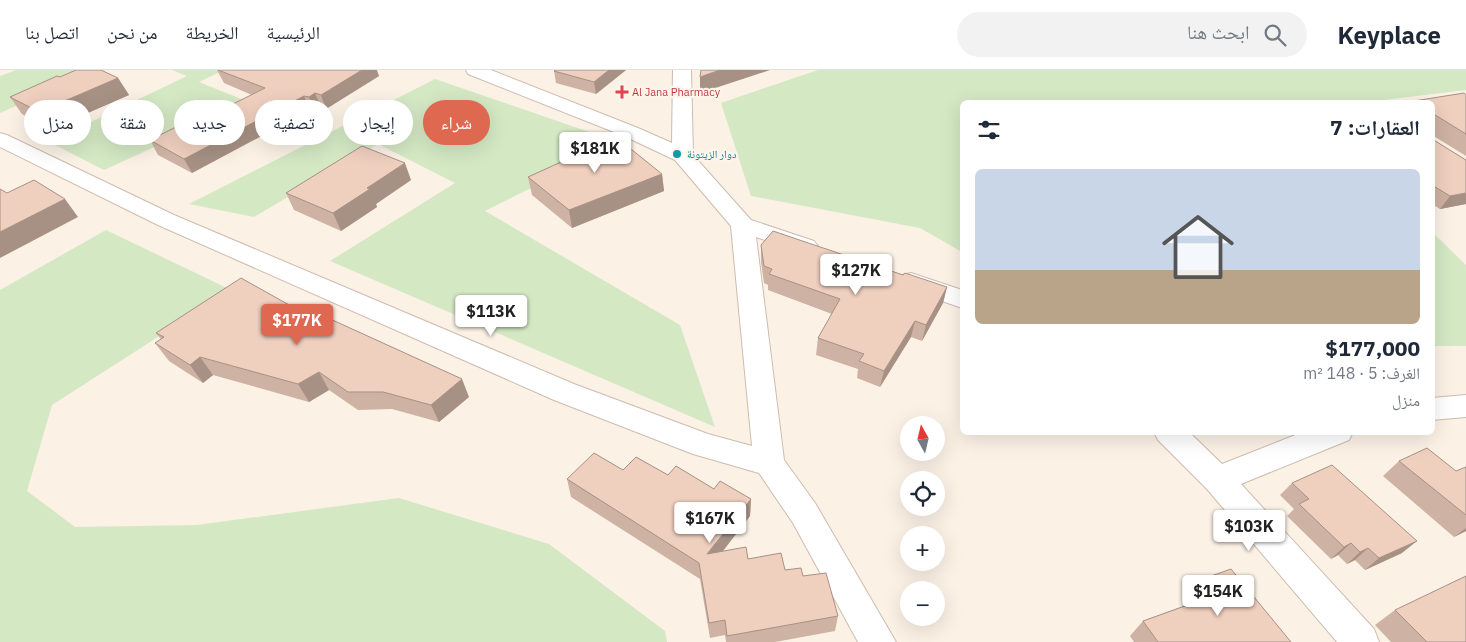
<!DOCTYPE html>
<html lang="ar">
<head>
<meta charset="utf-8">
<style>
  body { margin:0; font-family:"IBM Plex Sans","Noto Naskh Arabic",sans-serif; background:#f2f2f3; color:#1f2937; direction:rtl; height:100vh; display:flex; flex-direction:column; font-size:19px; white-space:nowrap }
  * { box-sizing:border-box; margin:0 }
  p { font-size:16px; color:#747a83 }
  .icon { flex:none; width:28px; height:28px; fill:none; stroke:currentColor; stroke-width:2; stroke-linecap:round; stroke-linejoin:round }
  .map { position:relative; flex:1; overflow:hidden; direction:ltr }
  .side { position:absolute; left:960px; top:30px; width:475px; height:335px; display:flex; flex-direction:column; background:#fff; border-radius:8px; box-shadow:0 5px 20px #0002; direction:rtl }
  .side>* { flex:none }
  .top-card { position:absolute; left:15px; top:30px; width:475px; height:45px; direction:rtl; display:flex; gap:10px }
  .needle { width:32px; rotate:352deg }
  .buttons { position:absolute; left:900px; top:346px; display:grid; gap:10px }
  .buttons a { display:grid; place-items:center; width:45px; height:45px; border-radius:50%; background:#fff; box-shadow:0 5px 20px #0002; font-size:25px }
  .price { position:absolute; translate:-50% -42px; padding:0 11px; border-radius:5px; background:#fff; color:#222; font-size:16px; line-height:32px; filter:drop-shadow(0 1px 2px #0008) }
  .price::after { content:''; position:absolute; left:50%; top:30px; width:15px; height:11px; margin-left:-8px; background:inherit; clip-path:polygon(0 0,100% 0,50% 100%) }
  .price.active { background:#de6950; color:#fff }
  ul { padding:0; list-style:none }
  li { display:grid; align-content:center; gap:10px; height:265px; padding:0 15px }
  li span { display:grid; place-items:center; height:155px; border-radius:8px; color:#555 }
  li>.icon { margin-inline-start:auto }
  span .icon { width:90px; height:90px; fill:#fffc; stroke-width:1 }
  li b { font-size:21px }
  h2 { display:flex; justify-content:space-between; align-items:center; height:60px; padding:0 15px; font-size:21px }
  .tag { padding:0 18px; border-radius:22px; background:#fff; box-shadow:0 5px 20px #0002; font-size:18px; line-height:45px }
  .tag.active { background:#de6950; color:#fff }
  header { display:flex; align-items:center; gap:30px; box-sizing:border-box; height:70px; padding:0 25px; background:#fff; border-bottom:1px solid #e0e1e3 }
  header strong { font-size:24px }
  nav { display:flex; gap:28px; margin-inline-start:auto; font-size:18px }
  .search { width:350px; height:45px; background:#f2f2f3; display:flex; align-items:center; gap:12px; box-sizing:border-box; padding:0 18px; border-radius:28px; color:#747a83; font-size:19px }
  .map>svg:first-child { display:block }
</style>
</head>
<body>
<header>
<strong>Keyplace</strong>
<div class="search"><svg class="icon" aria-label="search" viewBox="0 0 24 24"><circle cx="10" cy="10" r="6"/><path d="M15 15l6 6"/></svg>ابحث هنا</div>
<nav><a>الرئيسية</a><a>الخريطة</a><a>من نحن</a><a>اتصل بنا</a></nav>
</header>
<div class="map">
<svg width="1466" height="572" viewBox="0 0 1466 572">
  <rect width="100%" height="100%" fill="#fbf1e5"/>
  <g fill="#d4e8c4">
    <polygon points="16,0 98,0 0,43 0,6"/>
    <polygon points="172,0 224,0 199,12 251,33 104,100 49,72 187,6"/>
    <polygon points="818,0 1466,0 1466,20 1367,32 962,32 962,182 920,158 751,126 721,33"/>
    <polygon points="435,9 621,73 485,141 680,255 715,357 330,191 455,113 378,74 254,147 189,134"/>
    <polygon points="106,160 231,220 52,335 27,421 75,457 197,455 399,428 549,474 665,561 667,572 0,572 0,220"/>
    <polygon points="1432,162 1466,195 1466,276 1433,276"/>
  </g>
  <g fill="none" stroke-linecap="round" stroke-linejoin="round">
    <g stroke="#cebbaf" stroke-width="2">
      <g id="minor">
        <polygon points="466,0 491,0 638,58 672,73 673,0 691,0 693,85 751,150 814,171 818,176 814,181 806,184 756,167 784,390 815,433 896,572 858,572 793,453 759,403 693,384 554,330 158,155 0,77 0,63 7,65 174,145 574,314 708,364 752,376 731,156 675,90 624,66 468,4"/>
        <polygon points="911,203 962,220 962,238 902,217 898,211 902,205"/>
        <polygon points="1466,325 1466,347 1432,350 1432,328"/>
        <polygon points="1154,362 1189,362 1222,394 1303,362 1353,362 1349,370 1241,414 1374,559 1379,572 1337,572 1207,419 1158,370"/>
      </g>
    </g>
    <use href="#minor" fill="#fff" fill-rule="evenodd"/>
  </g>
  <g fill="#ceb2a3">
    <polygon points="217,0 379,6 326,39 321,37 315,41 310,40 192,103 158,85 150,70 203,49 252,25 224,13"/>
    <polygon points="555,0 626,0 596,24 556,13 554,1"/>
    <polygon points="60,7 118,8 129,25 51,59 22,44 10,27"/>
    <polygon points="1466,25 1466,86 1432,65 1432,32 1413,32 1414,31"/>
    <polygon points="1432,69 1466,90 1466,134 1440,139 1432,134"/>
    <polygon points="662,104 664,121 572,158 532,125 528,107"/>
    <polygon points="411,110 376,134 377,137 341,161 294,140 286,123"/>
    <polygon points="761,175 903,205 947,217 943,233 922,271 911,267 880,317 857,308 858,299 816,285 818,268 832,244 768,220 768,215 764,213 761,192"/>
    <polygon points="307,245 469,327 439,352 392,339 358,340 329,320 309,332 213,305 203,313 169,291 155,273 161,269 156,263"/>
    <polygon points="1399,391 1456,401 1466,397 1466,461 1454,467 1383,406"/>
    <polygon points="623,400 668,405 751,429 750,446 723,481 803,506 838,546 835,561 775,572 726,572 725,565 710,568 700,509 571,427 567,409"/>
    <polygon points="1292,413 1402,483 1365,500 1355,490 1347,494 1338,485 1331,489 1287,446 1294,439 1280,425"/>
    <polygon points="1197,511 1291,572 1134,572 1130,566 1143,551 1189,534 1183,526"/>
    <polygon points="1395,540 1466,572 1391,572 1375,555"/>
  </g>
  <g fill="#a79185">
    <polygon points="362,0 377,0 379,6 326,39 321,25"/>
    <polygon points="609,0 626,0 596,24 594,12"/>
    <polygon points="720,0 770,0 700,23 700,7"/>
    <polygon points="118,8 129,25 51,59 39,42"/>
    <polygon points="315,23 321,37 315,41 309,27"/>
    <polygon points="304,26 310,40 192,103 184,89"/>
    <polygon points="405,93 411,110 376,134 377,137 341,161 333,143 367,118"/>
    <polygon points="662,104 664,121 572,158 569,140"/>
    <polygon points="1466,123 1466,134 1440,139 1450,126"/>
    <polygon points="65,129 78,147 0,188 0,162"/>
    <polygon points="947,217 943,233 922,271 926,255"/>
    <polygon points="915,251 911,267 880,317 884,301"/>
    <polygon points="200,287 213,305 203,313 190,295"/>
    <polygon points="319,302 329,320 309,332 298,314"/>
    <polygon points="462,309 469,327 439,352 431,335"/>
    <polygon points="751,429 750,446 708,500 707,484"/>
    <polygon points="1466,458 1466,461 1454,467"/>
    <polygon points="1417,471 1402,483 1365,500 1379,488"/>
    <polygon points="1351,473 1338,485 1331,489 1344,477"/>
    <polygon points="1368,478 1355,490 1347,494 1360,482"/>
  </g>
  <g fill="#efcfbe" stroke="#a79185">
    <polygon points="76,0 101,0 118,8 39,42 10,27 57,6 60,7"/>
    <polygon points="218,0 362,0 321,25 315,23 309,27 304,26 184,89 150,70 198,46 203,49 265,18"/>
    <polygon points="555,0 609,0 594,12 554,1"/>
    <polygon points="701,0 720,0 700,7"/>
    <polygon points="1464,23 1466,25 1466,64 1432,43 1432,32 1417,32 1414,31"/>
    <polygon points="616,67 662,104 569,140 528,107"/>
    <polygon points="1432,69 1466,90 1466,123 1450,126 1432,115"/>
    <polygon points="362,76 405,93 367,118 370,119 333,143 286,123"/>
    <polygon points="34,110 65,129 0,162 0,119 7,123"/>
    <polygon points="773,161 903,205 905,203 947,217 926,255 915,251 884,301 859,291 864,284 818,268 840,229 769,204 772,199 764,196 761,175"/>
    <polygon points="241,208 307,245 323,250 328,248 462,309 431,335 383,322 348,322 319,302 298,314 200,287 190,295 155,273 164,267 156,263"/>
    <polygon points="1427,378 1456,401 1466,397 1466,445 1399,391"/>
    <polygon points="594,383 623,400 636,387 668,405 676,396 714,419 720,411 751,429 707,484 746,477 748,489 781,483 785,500 801,498 803,506 826,503 838,546 727,566 725,550 709,553 699,493 567,409"/>
    <polygon points="1332,395 1417,471 1379,488 1368,478 1360,482 1351,473 1344,477 1299,434 1309,429 1292,413"/>
    <polygon points="1231,499 1291,572 1158,572 1143,551 1210,527 1197,511"/>
    <polygon points="1466,506 1466,572 1427,572 1395,540"/>
  </g>
  <path fill="#e0444e" stroke="#fef5ea" stroke-width="2" d="M619.5 14.5h5v5h5v5h-5v5h-5v-5h-5v-5h5z"/>
  <circle fill="#0f9aa8" stroke="#fef5ea" stroke-width="2" cx="677" cy="84" r="5"/>
  <g text-anchor="middle" dominant-baseline="central" stroke-width="4.5" stroke-linejoin="round" paint-order="stroke">
    <g font-size="11" fill="#be3a42" stroke="#fef5ea" text-anchor="start">
      <text x="632" y="22">Al Jana Pharmacy</text>
    </g>
    <g font-size="11" fill="#0d838f" stroke="#fef5ea" text-anchor="start">
      <text x="687" y="84">دوار الزيتونة</text>
    </g>
  </g>
</svg>
<div class="buttons">
<a><svg class="needle" viewBox="-14 -14 28 28"><path d="M0-13l5 13h-10z" fill="#e53935"/><path d="M0 13l5-13h-10z" fill="#747a83"/></svg></a>
<a><svg class="icon" aria-label="locate" viewBox="0 0 24 24"><circle cx="12" cy="12" r="6"/><path d="M12 2v4M12 18v4M2 12h4M18 12h4"/></svg></a>
<a>+</a>
<a>−</a>
</div>
<b class="price" style="left:595px;top:104px">$181K</b>
<b class="price" style="left:856px;top:226px">$127K</b>
<b class="price" style="left:491px;top:267px">$113K</b>
<b class="price active" style="left:297px;top:276px">$177K</b>
<b class="price" style="left:710px;top:474px">$167K</b>
<b class="price" style="left:1249px;top:482px">$103K</b>
<b class="price" style="left:1218px;top:547px">$154K</b>
<div class="top-card">
<a class="tag active">شراء</a>
<a class="tag">إيجار</a>
<a class="tag">تصفية</a>
<a class="tag">جديد</a>
<a class="tag">شقة</a>
<a class="tag">منزل</a>
</div>
<section class="side">
<h2>العقارات: 7<svg class="icon" aria-label="filters" viewBox="0 0 24 24"><path d="M4 7h16M4 17h16"/><circle cx="9" cy="7" r="2"/><circle cx="15" cy="17" r="2"/></svg></h2>
<ul>
<li><span style="background:linear-gradient(#c9d6e8 65%,#b9a48a 0)"><svg class="icon" aria-label="home" viewBox="0 0 24 24"><path d="M3 11l9-7 9 7M6 9v11h12V9"/></svg></span><div><b>$177,000</b><p>الغرف: 5 · 148 m²</p><p>منزل</p></div></li>
</ul>
</section>
</div>
</body>
</html>
